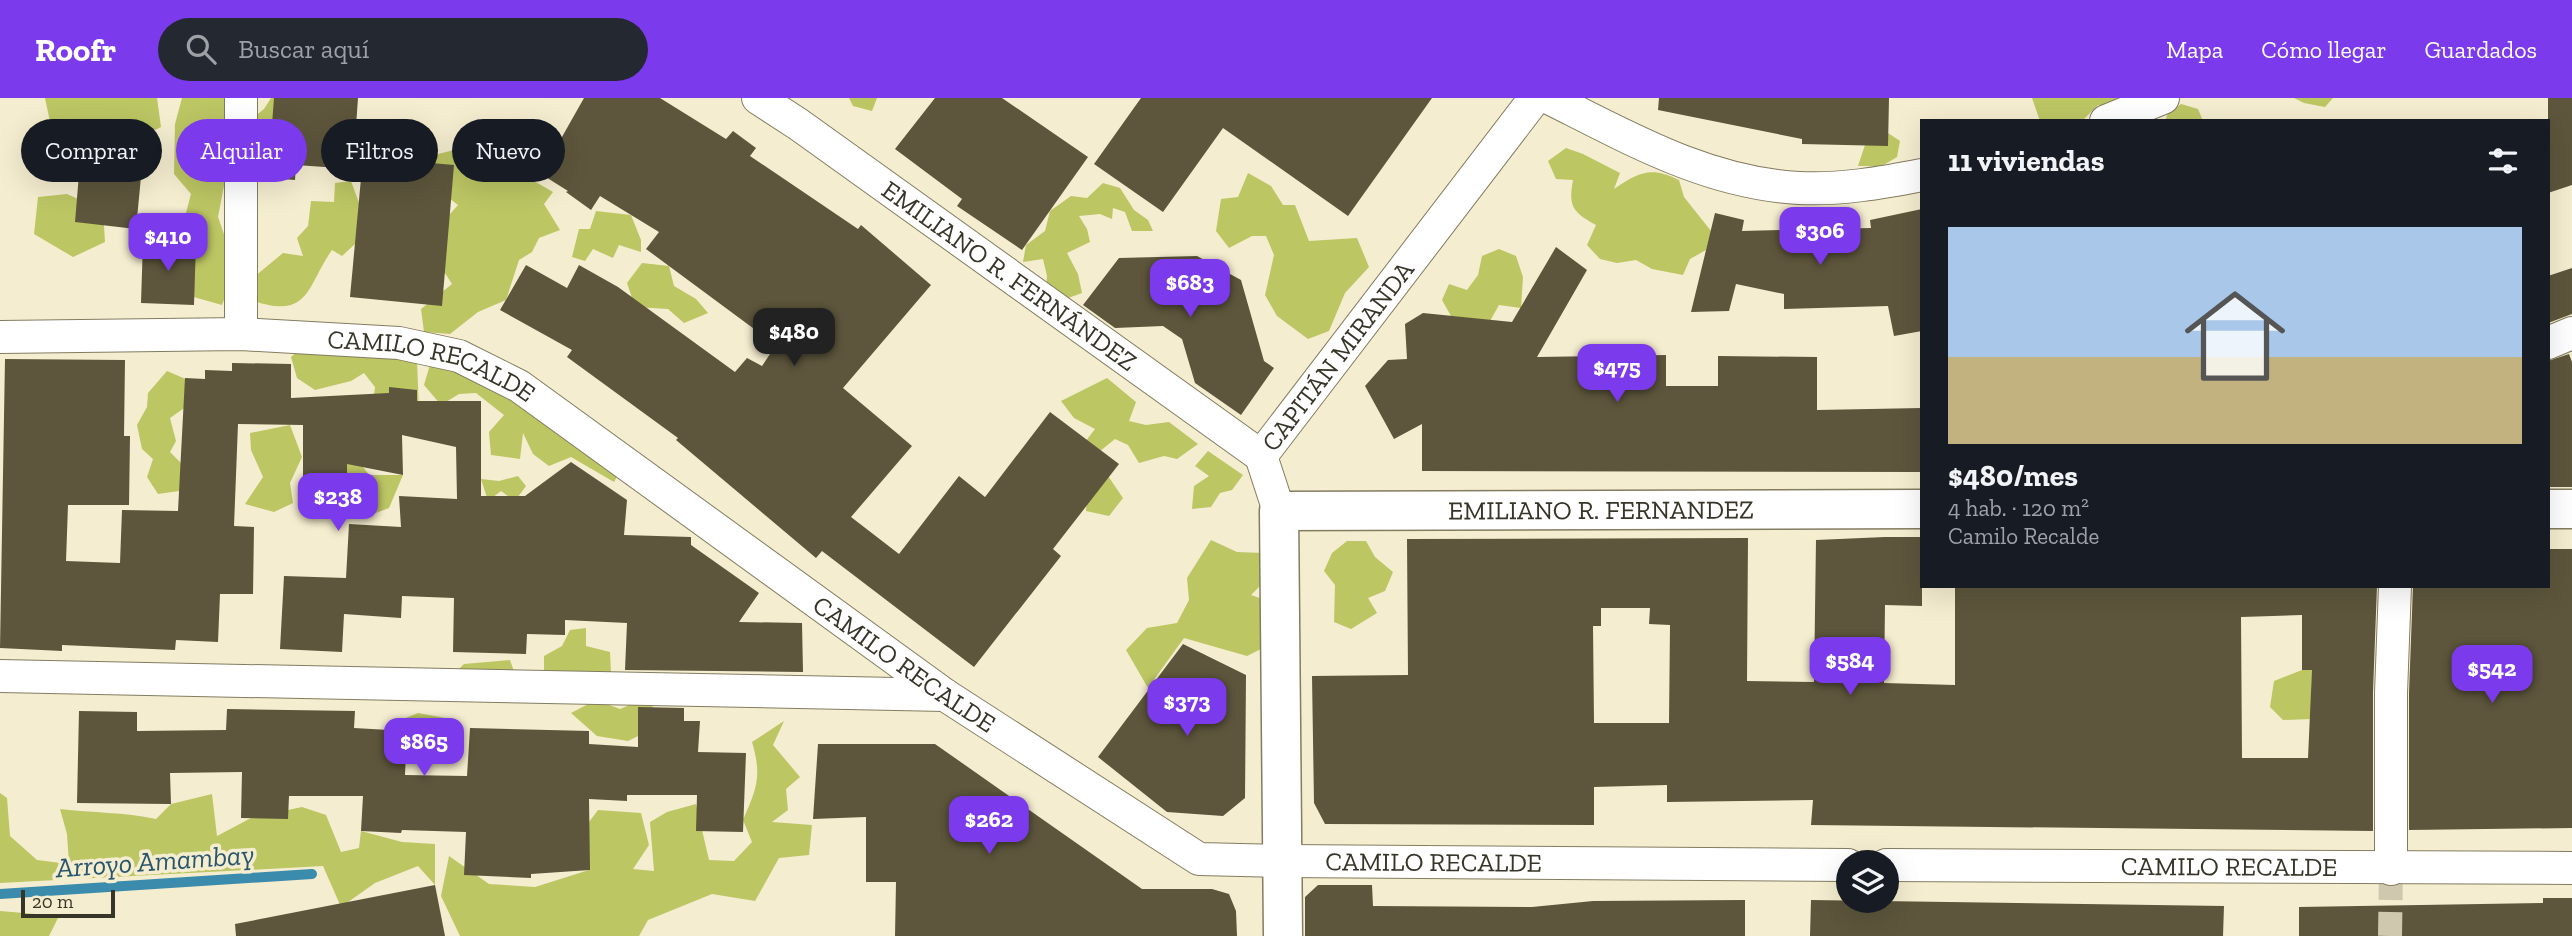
<!DOCTYPE html>
<html lang="es">
<head>
<meta charset="utf-8">
<style>
  body { margin:0; font-family:"Zilla Slab",serif; background:#242831; color:#f1f3f6; height:100vh; display:flex; flex-direction:column; font-size:26px; white-space:nowrap }
  * { box-sizing:border-box; margin:0 }
  p { font-size:23px; color:#9ea1a6 }
  .icon { flex:none; width:38px; height:38px; fill:none; stroke:currentColor; stroke-width:2; stroke-linecap:round; stroke-linejoin:round }
  .map { position:relative; flex:1; overflow:hidden }
  .details { position:absolute; left:1920px; top:21px; width:630px; height:469px; display:flex; flex-direction:column; background:#171b24; border-radius:0px; box-shadow:0 7px 28px #0002 }
  .details>* { flex:none }
  .hud { position:absolute; left:21px; top:21px; width:665px; height:63px; display:flex; gap:14px }
  .fabs { position:absolute; left:1836px; top:752px; display:grid; gap:14px }
  .fabs a { display:grid; place-items:center; width:63px; height:63px; border-radius:50%; background:#171b24; box-shadow:0 7px 28px #0002; font-size:35px }
  .scale { position:absolute; left:21px; bottom:18px; width:94px; box-sizing:border-box; padding-left:7px; border:4px solid #373428; border-top:0; font-size:19px; line-height:24px; white-space:nowrap; color:#373428; -webkit-text-stroke:5px #f5edcf; paint-order:stroke }
  .price { position:absolute; translate:-50% -60px; padding:0 16px; border-radius:14px; background:#7c3aed; color:#fff; font-size:23px; line-height:46px; filter:drop-shadow(0 2px 4px #0008) }
  .price::after { content:''; position:absolute; left:50%; top:42px; width:21px; height:16px; margin-left:-10px; background:inherit; clip-path:polygon(0 0,100% 0,50% 100%) }
  .price.current { background:#222; color:#fff }
  ul { padding:0; list-style:none }
  li { display:grid; align-content:center; gap:14px; height:371px; padding:0 28px }
  li span { display:grid; place-items:center; height:217px; border-radius:0px; color:#555 }
  li>.icon { margin-inline-start:auto }
  span .icon { width:126px; height:126px; fill:#fffc; stroke-width:1 }
  li b { font-size:30px }
  h2 { display:flex; justify-content:space-between; align-items:center; height:84px; padding:0 28px; font-size:30px }
  .tag { padding:0 24px; border-radius:32px; background:#171b24; box-shadow:0 7px 28px #0002; font-size:24px; line-height:63px }
  .tag.current { background:#7c3aed; color:#fff }
  header { display:flex; align-items:center; gap:42px; box-sizing:border-box; height:98px; padding:0 35px; background:#7c3aed; color:#fff }
  header strong { font-size:33px }
  nav { display:flex; gap:38px; margin-inline-start:auto; font-size:24px }
  .search { width:490px; height:63px; background:#242831; display:flex; align-items:center; gap:18px; box-sizing:border-box; padding:0 24px; border-radius:38px; color:#9ea1a6; font-size:26px }
  .map>svg:first-child { display:block }
</style>
</head>
<body>
<header>
<strong>Roofr</strong>
<div class="search"><svg class="icon" aria-label="search" viewBox="0 0 24 24"><circle cx="10" cy="10" r="6"/><path d="M15 15l6 6"/></svg>Buscar aquí</div>
<nav><a>Mapa</a><a>Cómo llegar</a><a>Guardados</a></nav>
</header>
<div class="map">
<svg width="2572" height="838" viewBox="0 0 2572 838">
  <rect width="100%" height="100%" fill="#f5edcf"/>
  <g fill="#bcc663">
    <polygon points="45,0 157,0 161,29 138,41 110,21 108,42 77,66 53,38"/>
    <polygon points="182,0 232,0 233,41 218,119 236,171 222,207 183,196 185,160 182,130 191,96 174,76 175,26"/>
    <polygon points="271,0 310,0 285,44 252,53 248,24 264,11"/>
    <polygon points="849,0 877,0 872,13 853,8"/>
    <polygon points="2032,0 2146,0 2123,12 2098,7 2082,23 2040,23"/>
    <polygon points="2294,0 2333,0 2325,9 2304,5"/>
    <polygon points="2181,6 2198,11 2203,23 2165,23 2168,15"/>
    <polygon points="1882,31 1900,43 1897,59 1882,68 1858,68 1865,47"/>
    <polygon points="478,46 510,62 534,83 553,94 544,106 560,132 539,140 532,154 519,162 506,202 478,214 450,236 424,234 421,211 452,186 441,169 441,126 458,107 423,80 434,57"/>
    <path d="M1566,50l17,6 37,19 -6,16c25,-17 37,-23 65,-9l5,17 27,34 -5,19 -16,9 -7,16 -31,-6 -16,-9 -19,3 -17,-4 -13,-14 9,-20c-23,-13 -28,-18 -23,-45l-17,-1 -8,-18z"/>
    <polygon points="1248,75 1271,88 1283,107 1295,107 1309,143 1357,140 1369,169 1345,195 1329,233 1308,241 1277,218 1265,197 1274,157 1266,138 1252,138 1229,150 1216,133 1221,101 1238,99"/>
    <path d="M351,83l14,38 -10,25 -13,12 -10,-6c-25,35 -22,70 -78,51v-24l29,-24 20,3 -6,-18 11,-12 3,-25 23,1 1,-19z"/>
    <polygon points="1103,85 1120,90 1134,112 1148,122 1153,133 1132,133 1125,114 1113,110 1112,121 1100,116 1079,118 1087,131 1090,144 1067,155 1078,176 1082,195 1060,203 1046,191 1047,178 1043,161 1023,164 1026,147 1045,133 1050,113 1071,98 1087,100"/>
    <polygon points="67,96 103,112 105,144 73,159 34,136 38,99"/>
    <polygon points="596,113 631,117 641,142 641,154 619,147 613,160 593,151 585,163 572,159 579,131 590,131"/>
    <polygon points="1499,151 1516,158 1523,179 1521,210 1499,207 1490,223 1451,218 1442,202 1449,186 1467,192 1478,177 1482,158"/>
    <polygon points="642,165 669,168 674,188 696,201 708,215 684,225 668,211 635,209 627,185"/>
    <polygon points="305,247 417,262 419,313 372,313 375,289 364,275 351,283 315,292 297,280 291,259"/>
    <polygon points="431,263 504,290 620,373 614,384 571,359 549,368 533,356 523,335 520,361 491,357 489,334 504,317 476,295 459,296 441,307 424,287"/>
    <polygon points="167,273 195,285 190,306 170,320 176,343 170,354 187,371 186,392 158,396 147,379 153,361 142,351 137,327 147,309 148,295"/>
    <polygon points="1107,280 1136,304 1129,323 1146,327 1169,324 1198,346 1177,361 1164,358 1139,365 1128,347 1115,341 1089,362 1079,352 1095,331 1074,320 1061,303"/>
    <polygon points="290,327 302,359 290,385 293,405 274,414 245,406 263,379 251,352 250,335"/>
    <polygon points="349,350 369,377 403,377 389,410 362,420 324,389"/>
    <polygon points="1208,353 1243,377 1232,392 1220,395 1211,409 1192,411 1194,388 1209,378 1195,368"/>
    <polygon points="518,378 526,388 515,403 501,393 488,403 481,381 499,383"/>
    <polygon points="1108,378 1123,400 1109,418 1086,413 1088,390"/>
    <polygon points="1211,442 1237,454 1263,455 1263,485 1251,497 1274,505 1277,543 1247,558 1184,540 1148,590 1126,552 1147,530 1177,525 1189,502 1187,480"/>
    <polygon points="1347,443 1366,443 1375,459 1393,474 1385,493 1368,500 1377,515 1351,531 1334,524 1335,487 1324,473 1332,455"/>
    <polygon points="586,530 586,548 610,554 611,576 544,577 544,558 562,548 570,532"/>
    <polygon points="510,562 516,579 451,579 464,566"/>
    <polygon points="2302,572 2312,572 2311,621 2283,622 2270,609 2274,583"/>
    <polygon points="644,601 669,623 628,643 597,638 571,615 596,602 620,611"/>
    <polygon points="418,615 451,621 455,642 433,639 417,655 403,621"/>
    <path d="M784,623l-11,24 27,32 -14,12 2,21 -16,12 40,3 -3,30 -30,3 -24,43 -43,-7 -64,26 -9,16h-179l-19,-40 8,-40 40,28 46,3 54,-17 -12,-32 21,-28 43,3 8,32 -16,24 21,2 -4,-49 17,-10 29,-8 13,56 25,1 18,-19 -9,-22c14,-32 19,-44 9,-78z"/>
    <path d="M0,695l7,5 3,38 27,24 32,4 -2,-30 -7,-25c32,4 64,3 96,10l15,-15 41,-10 5,42 34,-18 51,-11 24,8 15,37 18,-4 2,-17 41,11 33,2v41l-17,-19 -43,17 -34,24 -18,-41 -323,17z"/>
    <polygon points="0,813 59,818 49,838 0,838"/>
  </g>
  <g fill="none" stroke-linecap="round" stroke-linejoin="round">
    <polyline stroke="#3b8cac" stroke-width="10" points="0,796 312,776"/>
  </g>
  <g fill="#5d563c" fill-rule="evenodd">
    <polygon points="274,0 358,0 353,71 296,67 295,82 268,80"/>
    <polygon points="584,0 660,0 726,41 733,33 756,50 750,58 858,131 861,127 931,187 843,290 912,348 851,419 899,456 959,378 985,399 1050,314 1119,366 1053,451 1061,458 974,569 822,453 816,460 676,342 678,340 567,259 572,252 500,212 526,167 567,190 579,167 618,189 735,274 747,260 762,268 776,247 646,151 659,134 600,98 591,112 566,94 568,93 541,76"/>
    <polygon points="935,0 1002,0 1088,59 1022,152 957,108 962,101 895,51"/>
    <polygon points="1141,0 1432,0 1348,118 1223,30 1163,114 1094,66"/>
    <polygon points="1659,0 1889,0 1888,48 1802,46 1802,41 1658,12"/>
    <polygon points="2548,0 2572,0 2572,87 2548,95"/>
    <polygon points="111,55 143,58 136,131 75,124 79,76 109,79"/>
    <polygon points="363,59 454,67 442,208 350,199"/>
    <polygon points="1922,111 1922,233 1894,238 1888,208 1784,211 1784,196 1736,186 1729,213 1691,214 1715,115 1744,122 1742,133 1871,130 1870,122"/>
    <polygon points="143,143 196,145 194,207 141,205"/>
    <polygon points="1556,149 1587,172 1537,259 1666,257 1666,288 1718,288 1718,258 1817,259 1817,312 1922,310 1922,374 1422,373 1422,326 1394,341 1365,288 1388,262 1407,261 1405,226 1423,215 1512,224"/>
    <polygon points="1197,158 1241,182 1264,263 1274,270 1241,317 1195,285 1182,241 1163,228 1115,230 1083,207 1119,160"/>
    <polygon points="2572,170 2572,216 2548,225 2548,178"/>
    <polygon points="2569,256 2572,264 2572,389 2548,389 2548,263"/>
    <polygon points="5,261 125,262 124,338 130,338 129,407 68,407 66,463 120,465 122,412 178,413 185,280 205,281 205,272 232,273 232,265 291,266 291,300 389,295 389,289 417,292 417,303 481,303 481,398 525,398 571,364 627,402 624,437 691,439 691,447 759,495 739,524 802,525 803,574 625,572 627,525 565,522 565,537 527,536 526,556 453,554 454,500 402,498 401,520 344,516 342,554 280,551 284,478 346,480 349,426 401,429 399,398 457,401 456,349 402,337 403,377 347,366 347,417 303,417 303,327 238,326 234,428 254,429 253,496 220,496 218,544 176,542 175,552 62,547 62,553 0,550"/>
    <path d="M1885,439h37v69l-37,-1 -1,78 71,2v-99h422l-4,106v139l-562,-6 2,-25 -146,2v-17l-73,2v38l-269,-1 -11,-21 -2,-127 96,-1 -1,-136 341,-1 -1,143 67,1 2,-142zM1601,510h49l-1,16 21,1 -1,98h-75l-1,-97h8zM2302,517v55h10l-4,88h-66l-1,-141z"/>
    <polygon points="2548,451 2572,451 2572,730 2409,732 2409,595 2413,488 2548,488"/>
    <polygon points="1183,546 1246,577 1245,700 1223,718 1167,714 1098,659"/>
    <polygon points="638,609 684,610 684,623 700,623 698,654 746,655 743,734 696,733 697,697 627,697 627,703 589,701 590,772 531,776 531,780 464,777 466,734 402,732 401,735 361,733 363,698 289,698 288,721 241,720 242,674 170,675 171,706 77,705 79,613 137,614 137,633 226,632 227,611 355,613 354,630 407,633 405,677 467,678 470,630 589,633 589,646 638,649"/>
    <polygon points="818,646 935,646 1142,791 1212,791 1229,796 1236,813 1237,838 895,838 896,784 866,784 866,719 813,721"/>
    <polygon points="435,787 445,838 236,838 235,826"/>
    <polygon points="1318,787 1372,787 1373,808 1532,809 1593,803 1745,802 1745,838 1305,838 1305,799"/>
    <polygon points="2543,800 2572,800 2572,838 2299,838 2299,809 2543,805"/>
    <polygon points="1811,802 2224,808 2223,838 1810,838"/>
  </g>
  <g fill="none" stroke-linecap="round" stroke-linejoin="round">
    <polyline stroke="#cfc8ae" stroke-width="24" stroke-dasharray="24 12" stroke-linecap="butt" points="2390,838 2391,771"/>
    <g stroke="#837c61" stroke-width="34">
      <g id="minor">
        <polyline points="241,0 241,236"/>
        <path id="s1" d="M758,0l40,26 463,332"/>
        <path d="M1549,0c80,40 158,85 250,90 41,2 82,-5 123,-13"/>
        <polyline points="2106,23 2163,0"/>
        <path id="s2" d="M0,239l241,-3 158,9 60,13 60,30 426,309 254,164 84,2 565,4"/>
        <polyline points="2548,245 2572,235"/>
        <path id="s3" d="M1261,358l274,-358"/>
        <polyline points="1261,358 1279,413"/>
        <polyline points="0,578 945,597"/>
        <path id="s4" d="M1886,767l686,3"/>
        <polyline points="2391,771 2391,595 2395,488"/>
      </g>
    </g>
    <g stroke="#837c61" stroke-width="41">
      <g id="tertiary">
        <polyline points="2548,411 2572,411"/>
        <path id="s5" d="M1283,838l-4,-425 643,-2"/>
      </g>
    </g>
    <use href="#minor" stroke="#fff" stroke-width="32"/>
    <use href="#tertiary" stroke="#fff" stroke-width="38"/>
  </g>
  <g text-anchor="middle" dominant-baseline="central" stroke-width="7" stroke-linejoin="round" paint-order="stroke">
    <g font-size="26" fill="#373428" stroke="#f5edcf">
      <text stroke="none"><textPath href="#s1" startOffset="308">EMILIANO R. FERNÁNDEZ</textPath></text>
      <text stroke="none"><textPath href="#s3" startOffset="126">CAPITÁN MIRANDA</textPath></text>
      <text stroke="none"><textPath href="#s2" startOffset="436">CAMILO RECALDE</textPath></text>
      <text stroke="none"><textPath href="#s5" startOffset="747">EMILIANO R. FERNANDEZ</textPath></text>
      <text stroke="none"><textPath href="#s2" startOffset="1003">CAMILO RECALDE</textPath></text>
      <text stroke="none"><textPath href="#s2" startOffset="1591">CAMILO RECALDE</textPath></text>
      <text stroke="none"><textPath href="#s4" startOffset="343">CAMILO RECALDE</textPath></text>
    </g>
    <g font-size="28" font-style="italic" fill="#28566c" stroke="#f5edcf">
      <text transform="translate(155 763) rotate(-4)">Arroyo Amambay</text>
    </g>
  </g>
</svg>
<div class="fabs">
<a><svg class="icon" aria-label="layers" viewBox="0 0 24 24"><path d="M12 4l9 5-9 5-9-5zM3 14l9 5 9-5"/></svg></a>
</div>
<div class="scale">20 m</div>
<b class="price" style="left:1820px;top:169px">$306</b>
<b class="price" style="left:168px;top:175px">$410</b>
<b class="price" style="left:1190px;top:221px">$683</b>
<b class="price current" style="left:794px;top:270px">$480</b>
<b class="price" style="left:1617px;top:306px">$475</b>
<b class="price" style="left:338px;top:435px">$238</b>
<b class="price" style="left:1850px;top:599px">$584</b>
<b class="price" style="left:2492px;top:607px">$542</b>
<b class="price" style="left:1187px;top:640px">$373</b>
<b class="price" style="left:424px;top:680px">$865</b>
<b class="price" style="left:989px;top:758px">$262</b>
<div class="hud">
<a class="tag">Comprar</a>
<a class="tag current">Alquilar</a>
<a class="tag">Filtros</a>
<a class="tag">Nuevo</a>
</div>
<section class="details">
<h2>11 viviendas<svg class="icon" aria-label="filters" viewBox="0 0 24 24"><path d="M4 7h16M4 17h16"/><circle cx="9" cy="7" r="2"/><circle cx="15" cy="17" r="2"/></svg></h2>
<ul>
<li><span style="background:linear-gradient(#a9c7e8 60%,#c2b280 0)"><svg class="icon" aria-label="home" viewBox="0 0 24 24"><path d="M3 11l9-7 9 7M6 9v11h12V9"/></svg></span><div><b>$480/mes</b><p>4 hab. · 120 m²</p><p>Camilo Recalde</p></div></li>
</ul>
</section>
</div>
</body>
</html>
